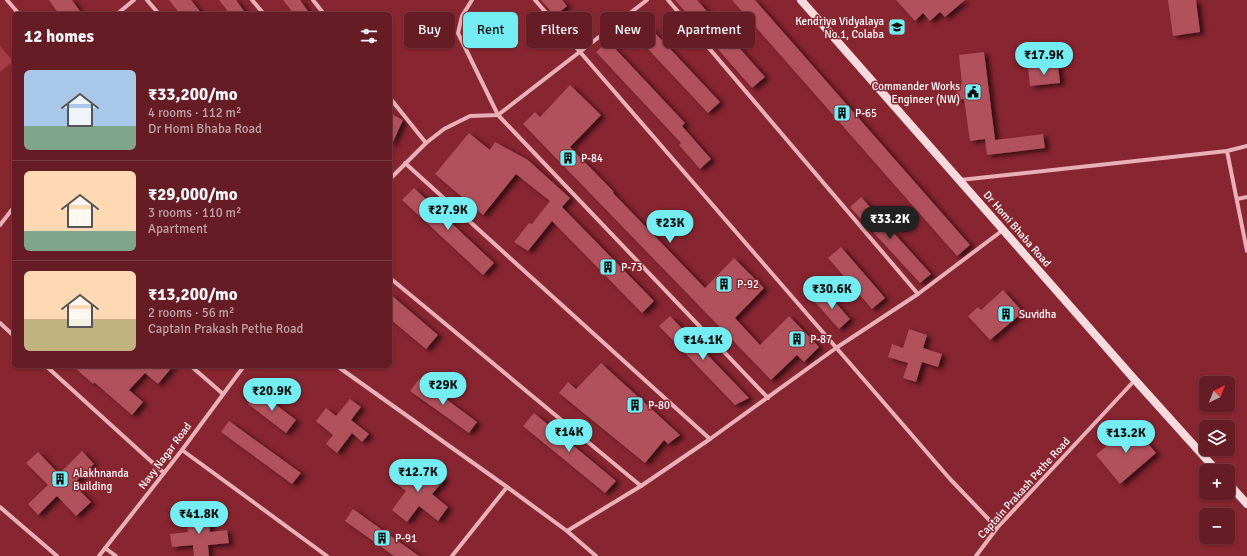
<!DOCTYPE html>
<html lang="en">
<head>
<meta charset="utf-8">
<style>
  body { margin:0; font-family:Signika,sans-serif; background:#6b252c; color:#f1f3f6; height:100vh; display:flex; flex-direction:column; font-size:15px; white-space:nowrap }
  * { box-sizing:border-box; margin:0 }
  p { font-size:13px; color:#bca1a6 }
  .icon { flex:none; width:22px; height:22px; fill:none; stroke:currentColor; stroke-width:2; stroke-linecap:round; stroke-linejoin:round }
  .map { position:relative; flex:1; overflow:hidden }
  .drawer { position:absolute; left:12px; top:12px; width:380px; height:356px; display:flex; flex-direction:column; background:#651c24; border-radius:6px; box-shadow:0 1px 3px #0004,0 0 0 1px #793a41 }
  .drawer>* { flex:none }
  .top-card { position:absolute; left:404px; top:12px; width:380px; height:36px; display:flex; gap:8px }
  .needle { width:26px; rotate:43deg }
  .fabs { position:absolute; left:1199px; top:376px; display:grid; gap:8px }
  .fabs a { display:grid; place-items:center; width:36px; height:36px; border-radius:6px; background:#651c24; box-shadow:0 1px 3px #0004,0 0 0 1px #793a41; font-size:20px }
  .price { position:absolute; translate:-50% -34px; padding:0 9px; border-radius:14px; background:#74edf2; color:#111; font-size:13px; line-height:26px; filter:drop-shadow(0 1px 2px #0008) }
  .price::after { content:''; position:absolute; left:50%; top:24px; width:12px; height:9px; margin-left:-6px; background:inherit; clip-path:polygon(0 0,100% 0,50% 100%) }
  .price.active { background:#222; color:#fff }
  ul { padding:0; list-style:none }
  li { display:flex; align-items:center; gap:12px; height:100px; padding:0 12px }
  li+li { border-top:1px solid #793a41 }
  li span { display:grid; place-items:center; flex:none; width:112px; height:80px; border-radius:6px; color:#555 }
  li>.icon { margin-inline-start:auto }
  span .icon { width:48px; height:48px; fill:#fffc; stroke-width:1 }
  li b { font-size:17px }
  h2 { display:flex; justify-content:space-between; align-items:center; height:48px; padding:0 12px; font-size:17px }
  .tag { padding:0 14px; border-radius:6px; background:#651c24; box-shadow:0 1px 3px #0004,0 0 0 1px #793a41; font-size:14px; line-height:36px }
  .tag.active { background:#74edf2; color:#111 }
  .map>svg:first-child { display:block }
</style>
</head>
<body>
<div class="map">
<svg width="1247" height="556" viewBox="0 0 1247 556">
  <defs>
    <filter id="shadow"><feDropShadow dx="4.5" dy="2.5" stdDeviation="2" flood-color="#0009"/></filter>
  </defs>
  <rect width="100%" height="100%" fill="#872530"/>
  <polygon fill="#a53c49" points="0,46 13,61 0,72"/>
  <g fill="#b0515c" filter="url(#shadow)">
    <polygon points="49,0 72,0 82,14 59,14"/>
    <polygon points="169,0 191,0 202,14 180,14"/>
    <polygon points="219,0 236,0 246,14 230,14"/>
    <polygon points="283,0 300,0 310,14 294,14"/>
    <polygon points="541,0 562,0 567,6 555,16"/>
    <polygon points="675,0 697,0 765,77 752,88"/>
    <polygon points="732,0 755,0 970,245 957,256"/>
    <polygon points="896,0 965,0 945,17 940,12 930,21 923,13 915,21"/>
    <polygon points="1168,0 1196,0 1200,32 1173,36"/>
    <polygon points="643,20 720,102 708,113 631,31"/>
    <polygon points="608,41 685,123 682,126 711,159 700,169 679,145 681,143 596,52"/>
    <polygon points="984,52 995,140 1043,134 1045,148 987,155 985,139 970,141 964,99 957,100 955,85 962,84 959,55"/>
    <polygon points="1058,65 1060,83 1030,86 1028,68"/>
    <polygon points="570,85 601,115 570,147 614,192 613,193 705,288 734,258 764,288 735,318 760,345 789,316 819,347 804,362 797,355 771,380 523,124 535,112 540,117"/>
    <polygon points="390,113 403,120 390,148"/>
    <polygon points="469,133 490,150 495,142 528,160 570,198 562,207 654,301 642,313 552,221 528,251 514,242 529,223 532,224 550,201 516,174 483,215 435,174"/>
    <polygon points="414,188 494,263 483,275 402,200"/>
    <polygon points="861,197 931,274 920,283 850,207"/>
    <polygon points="841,247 885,298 872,309 828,258"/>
    <polygon points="1003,290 1023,312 990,340 968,316 978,307 981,310"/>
    <polygon points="825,291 850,319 839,329 814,301"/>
    <polygon points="390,294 438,335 426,349 390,319"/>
    <polygon points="670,316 749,398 735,405 659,326"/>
    <polygon points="909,329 927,335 923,348 942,354 938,367 922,362 916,382 903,378 908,363 888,357 892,344 903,348"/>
    <polygon points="601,363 680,435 668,444 664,440 645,463 559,393 568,382 576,389"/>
    <polygon points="73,366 173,366 158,384 145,373 129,390 143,402 132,415 94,382 93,384"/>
    <polygon points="419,379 477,422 469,433 410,391"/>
    <polygon points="258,391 296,420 286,433 248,404"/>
    <polygon points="350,399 361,407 351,420 369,434 362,442 352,433 337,453 326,444 333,435 316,421 326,408 336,416"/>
    <polygon points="534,413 616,481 605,493 523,426"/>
    <polygon points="229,421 301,473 292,484 221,432"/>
    <polygon points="1132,425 1156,453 1120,484 1096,455"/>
    <polygon points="82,451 94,464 73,484 91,502 76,516 57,496 38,515 28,504 48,485 26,463 38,452 59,474"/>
    <polygon points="402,463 421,478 430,467 445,479 432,494 448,507 438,521 419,506 407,522 392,510 406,491 390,479"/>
    <polygon points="353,509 419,556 394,556 345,521"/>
    <polygon points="208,513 210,532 227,530 229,543 208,545 209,556 194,556 193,545 172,547 170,534 188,532 186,516"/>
  </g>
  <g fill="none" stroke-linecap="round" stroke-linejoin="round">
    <g stroke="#e9b0b7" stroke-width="4">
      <polyline points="7,0 19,14"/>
      <polyline points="147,0 159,14"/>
      <polyline points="252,0 264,14"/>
      <polyline points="313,0 324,14"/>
      <polyline points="472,0 462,16 458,33 498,115 768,398"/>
      <polyline points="535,0 950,479 997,528"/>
      <polyline points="668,0 918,294"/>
      <polyline points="117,14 134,0"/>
      <polyline points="390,98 426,143"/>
      <polyline points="1227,151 1247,251"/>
      <polyline points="405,163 710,439"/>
      <polyline points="390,179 426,143 444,129 470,116 498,115 647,0"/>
      <polyline points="960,180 1227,151 1247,146"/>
      <polyline points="1237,199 1247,197"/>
      <polyline points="0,225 14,207"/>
      <polyline points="390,278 641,486"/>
      <polyline points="0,323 14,336"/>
      <polyline points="46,366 164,473"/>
      <polyline points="191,366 223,394"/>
      <polyline points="337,366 507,487 567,531 596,556"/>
      <polyline points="182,450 327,556"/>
      <polyline points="0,507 57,556"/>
      <polyline points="567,531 641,486 710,439 836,348 918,294 1003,230"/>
      <polyline points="105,548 116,556"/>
      <polyline points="99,556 182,450 244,366"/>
      <polyline points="452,556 507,487"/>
      <polyline points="976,556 997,528 1135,380"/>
    </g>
    <g stroke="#f7dadd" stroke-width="8">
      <polyline points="801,0 1135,380 1217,471"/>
      <polyline points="1228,483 1247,504"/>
    </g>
  </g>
  <defs>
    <g id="school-square" transform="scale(0.9)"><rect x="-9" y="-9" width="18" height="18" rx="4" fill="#74edf2" stroke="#872530"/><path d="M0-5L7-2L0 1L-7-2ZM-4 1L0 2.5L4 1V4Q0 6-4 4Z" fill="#111"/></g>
    <g id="civic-square" transform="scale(0.9)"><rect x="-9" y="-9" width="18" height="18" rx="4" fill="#74edf2" stroke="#872530"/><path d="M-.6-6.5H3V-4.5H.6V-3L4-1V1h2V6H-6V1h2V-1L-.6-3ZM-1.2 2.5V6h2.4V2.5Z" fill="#111"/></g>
    <g id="building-square" transform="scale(0.9)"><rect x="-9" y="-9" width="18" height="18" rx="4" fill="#74edf2" stroke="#872530"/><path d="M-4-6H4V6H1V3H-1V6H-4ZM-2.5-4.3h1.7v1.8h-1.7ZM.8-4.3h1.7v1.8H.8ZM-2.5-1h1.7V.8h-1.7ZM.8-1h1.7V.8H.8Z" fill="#111"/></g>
  </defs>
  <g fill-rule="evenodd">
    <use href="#school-square" x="897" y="27"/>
    <use href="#civic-square" x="973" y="92"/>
    <use href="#building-square" x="842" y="113"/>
    <use href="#building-square" x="568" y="158"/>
    <use href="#building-square" x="608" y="267"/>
    <use href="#building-square" x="724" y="284"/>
    <use href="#building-square" x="1006" y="314"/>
    <use href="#building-square" x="797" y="339"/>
    <use href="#building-square" x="635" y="405"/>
    <use href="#building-square" x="60" y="479"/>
    <use href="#building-square" x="382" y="538"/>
  </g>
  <g text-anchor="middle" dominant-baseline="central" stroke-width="3" stroke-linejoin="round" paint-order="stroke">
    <g font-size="11" fill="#fff" stroke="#872530" text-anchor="start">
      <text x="884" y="21" text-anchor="end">Kendriya Vidyalaya<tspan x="884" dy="13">No.1, Colaba</tspan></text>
      <text x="960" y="86" text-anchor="end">Commander Works<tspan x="960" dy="13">Engineer (NW)</tspan></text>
      <text x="855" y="113">P-65</text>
      <text x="581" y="158">P-84</text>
      <text x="621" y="267">P-73</text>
      <text x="737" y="284">P-92</text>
      <text x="1019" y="314">Suvidha</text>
      <text x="810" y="339">P-87</text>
      <text x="648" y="405">P-80</text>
      <text x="73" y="473">Alakhnanda<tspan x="73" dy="13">Building</tspan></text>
      <text x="395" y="538">P-91</text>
    </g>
    <g font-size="11" fill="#fff" stroke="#872530">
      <text transform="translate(1017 229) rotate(49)">Dr Homi Bhaba Road</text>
      <text transform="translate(165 456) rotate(-53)">Navy Nagar Road</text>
      <text transform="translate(1024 488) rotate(-48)">Captain Prakash Pethe Road</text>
    </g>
  </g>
</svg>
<div class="fabs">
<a><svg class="needle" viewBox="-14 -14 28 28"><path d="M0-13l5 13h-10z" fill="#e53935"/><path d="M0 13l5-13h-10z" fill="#bca1a6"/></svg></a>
<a><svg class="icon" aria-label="layers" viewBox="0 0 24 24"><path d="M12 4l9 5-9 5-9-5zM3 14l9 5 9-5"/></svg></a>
<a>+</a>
<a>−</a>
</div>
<b class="price" style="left:1044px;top:76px">₹17.9K</b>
<b class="price" style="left:448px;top:231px">₹27.9K</b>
<b class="price active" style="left:890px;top:240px">₹33.2K</b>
<b class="price" style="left:670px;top:244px">₹23K</b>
<b class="price" style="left:832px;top:310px">₹30.6K</b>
<b class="price" style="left:703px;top:361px">₹14.1K</b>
<b class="price" style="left:443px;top:406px">₹29K</b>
<b class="price" style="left:272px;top:412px">₹20.9K</b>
<b class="price" style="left:569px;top:453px">₹14K</b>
<b class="price" style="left:1126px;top:454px">₹13.2K</b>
<b class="price" style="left:418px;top:493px">₹12.7K</b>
<b class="price" style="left:199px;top:535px">₹41.8K</b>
<div class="top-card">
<a class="tag">Buy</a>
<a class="tag active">Rent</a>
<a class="tag">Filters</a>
<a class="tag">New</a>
<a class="tag">Apartment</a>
</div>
<section class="drawer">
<h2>12 homes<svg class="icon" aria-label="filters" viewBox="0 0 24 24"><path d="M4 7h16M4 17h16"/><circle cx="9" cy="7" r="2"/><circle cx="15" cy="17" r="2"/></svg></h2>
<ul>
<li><span style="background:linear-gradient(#a9c7e8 70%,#7fa58c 0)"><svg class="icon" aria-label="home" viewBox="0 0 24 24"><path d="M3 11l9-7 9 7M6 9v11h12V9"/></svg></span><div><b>₹33,200/mo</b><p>4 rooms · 112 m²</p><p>Dr Homi Bhaba Road</p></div></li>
<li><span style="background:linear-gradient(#ffd9b3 75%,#7fa58c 0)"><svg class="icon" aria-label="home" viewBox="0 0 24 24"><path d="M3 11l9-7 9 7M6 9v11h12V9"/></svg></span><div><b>₹29,000/mo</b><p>3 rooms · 110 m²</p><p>Apartment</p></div></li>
<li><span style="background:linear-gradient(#ffd9b3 60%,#c2b280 0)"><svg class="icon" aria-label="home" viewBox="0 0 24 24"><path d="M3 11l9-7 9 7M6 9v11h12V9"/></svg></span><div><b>₹13,200/mo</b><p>2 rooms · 56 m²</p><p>Captain Prakash Pethe Road</p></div></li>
</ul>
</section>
</div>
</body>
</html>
